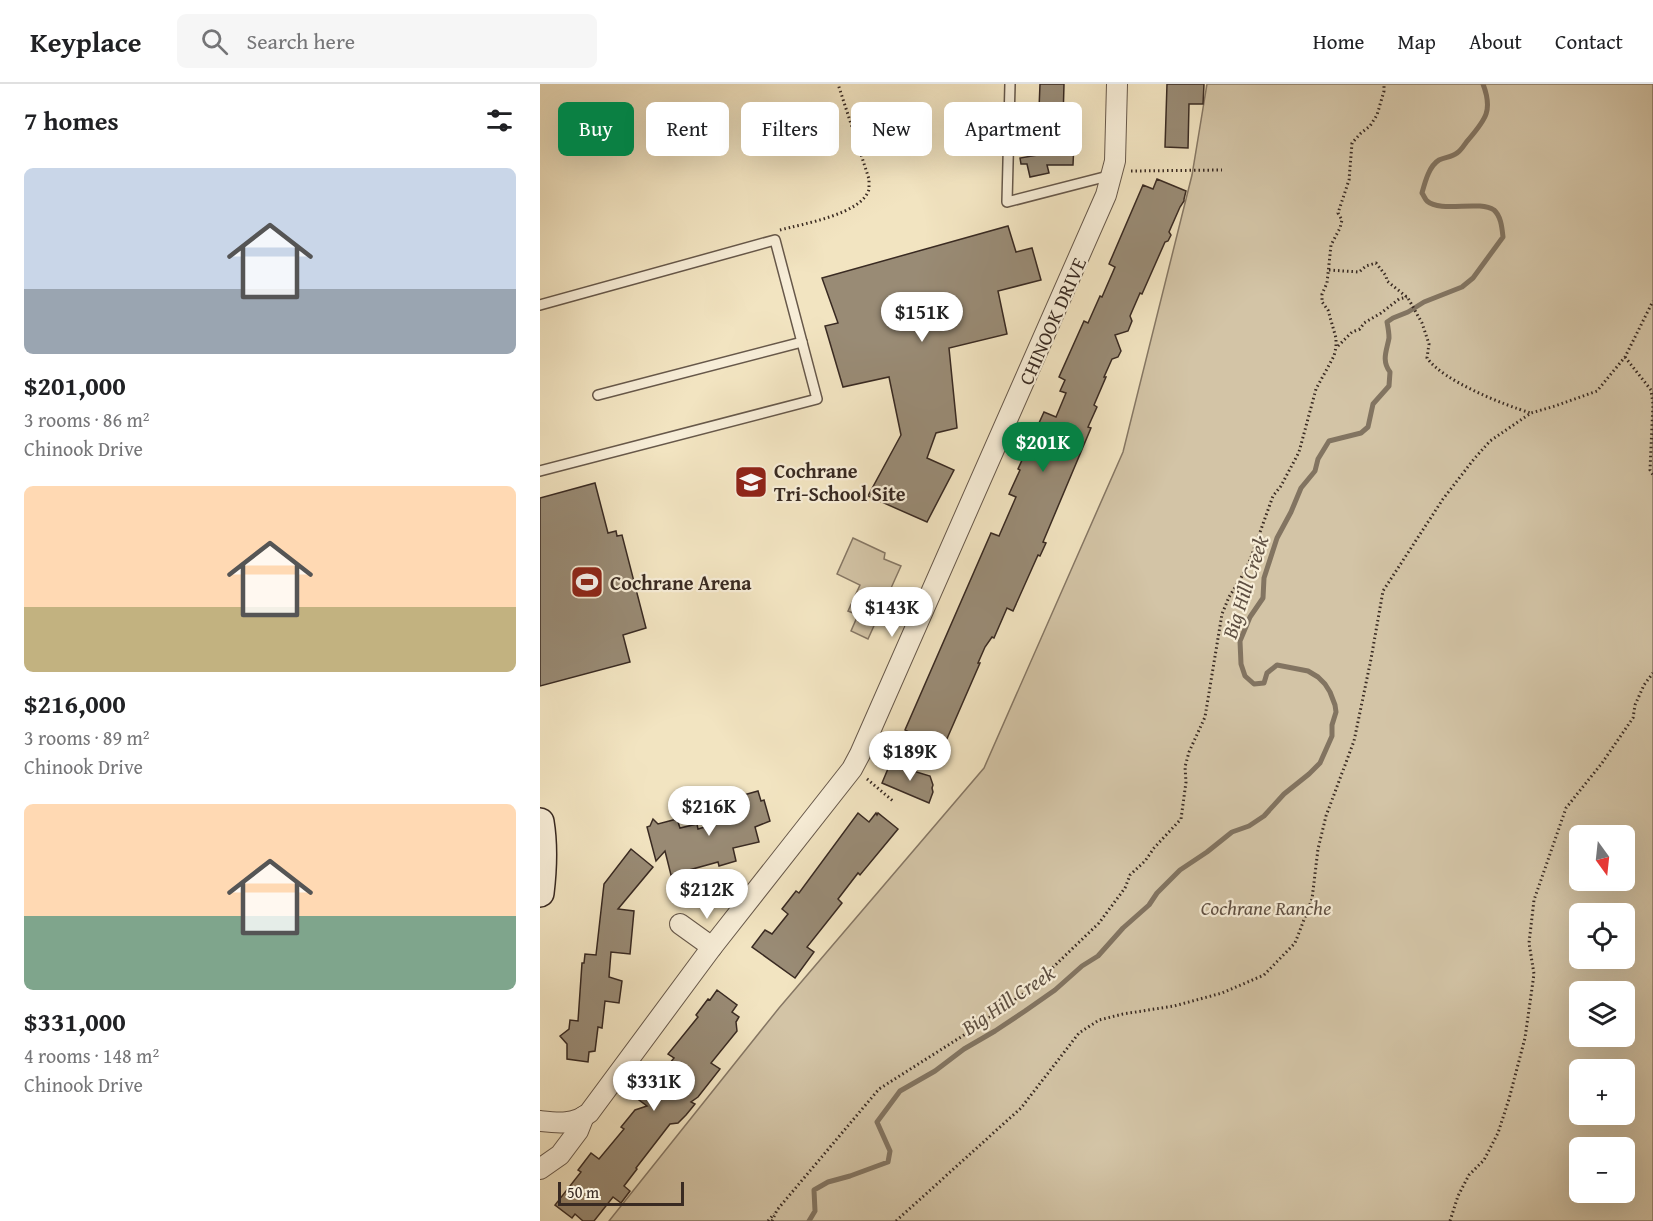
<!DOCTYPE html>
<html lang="en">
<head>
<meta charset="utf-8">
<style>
  body { margin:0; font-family:"Gentium Book Plus",serif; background:#f6f6f6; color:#202124; height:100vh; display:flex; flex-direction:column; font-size:22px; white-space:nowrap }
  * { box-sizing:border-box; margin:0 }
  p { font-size:20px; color:#757577 }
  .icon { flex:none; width:33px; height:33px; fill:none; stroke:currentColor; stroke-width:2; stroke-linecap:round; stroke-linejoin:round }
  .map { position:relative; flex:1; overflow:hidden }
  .panel { display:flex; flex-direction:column; background:#fff; width:540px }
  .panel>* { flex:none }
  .hud { position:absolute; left:18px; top:18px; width:570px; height:54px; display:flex; gap:12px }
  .needle { width:39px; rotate:165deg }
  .tools { position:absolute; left:1029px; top:741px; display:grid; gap:12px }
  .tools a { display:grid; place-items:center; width:66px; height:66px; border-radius:9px; background:#fff; box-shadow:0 6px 24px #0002; font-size:30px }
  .scale { position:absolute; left:18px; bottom:15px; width:126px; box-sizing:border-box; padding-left:6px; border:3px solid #392a22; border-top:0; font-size:16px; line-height:21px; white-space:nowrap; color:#392a22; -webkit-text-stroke:4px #f7edd7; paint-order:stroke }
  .price { position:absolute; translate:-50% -51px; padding:0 14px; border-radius:21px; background:#fff; color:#222; font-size:20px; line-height:39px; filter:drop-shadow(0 2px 3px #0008) }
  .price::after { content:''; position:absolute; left:50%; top:36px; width:18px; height:14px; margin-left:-9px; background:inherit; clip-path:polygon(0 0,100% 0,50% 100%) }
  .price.current { background:#0b8043; color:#fff }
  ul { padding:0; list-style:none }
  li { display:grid; align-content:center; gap:12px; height:318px; padding:0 24px }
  li span { display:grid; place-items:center; height:186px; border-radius:9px; color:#555 }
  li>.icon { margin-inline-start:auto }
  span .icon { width:108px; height:108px; fill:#fffc; stroke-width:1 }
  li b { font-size:26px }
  h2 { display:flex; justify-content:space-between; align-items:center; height:72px; padding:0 24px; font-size:26px }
  .tag { padding:0 21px; border-radius:9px; background:#fff; box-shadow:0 6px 24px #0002; font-size:21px; line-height:54px }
  .tag.current { background:#0b8043; color:#fff }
  header { display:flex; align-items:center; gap:36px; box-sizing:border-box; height:84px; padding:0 30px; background:#fff; border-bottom:2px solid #e0e0e0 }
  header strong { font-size:28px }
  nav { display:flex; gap:33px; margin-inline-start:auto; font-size:21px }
  .search { width:420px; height:54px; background:#f6f6f6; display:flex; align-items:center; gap:15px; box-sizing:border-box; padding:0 21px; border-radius:9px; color:#757577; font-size:22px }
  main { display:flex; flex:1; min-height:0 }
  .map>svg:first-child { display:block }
</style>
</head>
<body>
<header>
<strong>Keyplace</strong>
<div class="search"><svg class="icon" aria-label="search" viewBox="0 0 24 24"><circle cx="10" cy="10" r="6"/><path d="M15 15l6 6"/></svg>Search here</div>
<nav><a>Home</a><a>Map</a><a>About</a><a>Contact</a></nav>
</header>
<main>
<section class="panel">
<h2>7 homes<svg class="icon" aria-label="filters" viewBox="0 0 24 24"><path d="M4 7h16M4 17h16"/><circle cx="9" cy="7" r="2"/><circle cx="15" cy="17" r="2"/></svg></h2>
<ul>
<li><span style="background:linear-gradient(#c9d6e8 65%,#9aa5b1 0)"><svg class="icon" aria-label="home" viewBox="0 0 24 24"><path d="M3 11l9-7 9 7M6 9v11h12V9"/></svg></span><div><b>$201,000</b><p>3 rooms · 86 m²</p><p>Chinook Drive</p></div></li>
<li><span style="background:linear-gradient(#ffd9b3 65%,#c2b280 0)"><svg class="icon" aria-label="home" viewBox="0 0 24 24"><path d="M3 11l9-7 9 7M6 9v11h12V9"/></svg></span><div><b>$216,000</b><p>3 rooms · 89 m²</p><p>Chinook Drive</p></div></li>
<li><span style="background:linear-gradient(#ffd9b3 60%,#7fa58c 0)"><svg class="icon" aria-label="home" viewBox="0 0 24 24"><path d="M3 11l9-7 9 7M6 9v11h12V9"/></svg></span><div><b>$331,000</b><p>4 rooms · 148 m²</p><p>Chinook Drive</p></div></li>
</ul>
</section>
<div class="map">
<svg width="1113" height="1137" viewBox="0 0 1113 1137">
  <rect width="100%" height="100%" fill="#f2e4c1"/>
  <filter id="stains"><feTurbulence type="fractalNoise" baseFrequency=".00333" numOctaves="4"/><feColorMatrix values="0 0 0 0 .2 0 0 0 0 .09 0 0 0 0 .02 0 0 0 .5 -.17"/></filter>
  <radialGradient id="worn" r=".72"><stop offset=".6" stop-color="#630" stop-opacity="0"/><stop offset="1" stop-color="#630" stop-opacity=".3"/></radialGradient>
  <g fill="#d3c4a6" stroke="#867764" stroke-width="1.5" fill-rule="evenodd">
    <path d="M667,0h446v1137h-1044l170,-213 205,-240 139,-316 69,-277zM1040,752h44v44h-44zM1040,830h44v44h-44zM1040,908h44v44h-44zM1040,986h44v44h-44zM1040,1064h44v44h-44z"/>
    <polygon points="313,454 345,469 344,475 361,482 328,555 311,547 318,531 308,527 320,501 297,490"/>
  </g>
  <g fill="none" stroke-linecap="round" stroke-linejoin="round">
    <path stroke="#827461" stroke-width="5" d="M269,1137l6,-10 -1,-21 14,-8 22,-6 38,-14 2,-11 -13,-29 23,-31 35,-20 29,-22 31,-18 30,-20 30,-21 27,-24 16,-10 25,-28 26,-23 8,-12 23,-23 27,-18 25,-20 17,-6 15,-10 20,-22 25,-20 11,-11 12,-27v-11l4,-13 -1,-7 -5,-13 -5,-8 -7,-7 -10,-6 -31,-6 -10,8 -3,10 -10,1 -9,-8 -4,-12 -1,-23 10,-24 13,-19 1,-20 13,-40 14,-26 10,-24 14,-17 3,-12 11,-18 32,-8 7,-6 5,-23 16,-18 1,-14c-9,-12 -3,-22 -1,-34 0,-5 -1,-11 -2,-16l6,-4 15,-6 16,-10 38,-15 11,-9 30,-41c-1,-9 -2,-21 -9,-27 -15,-10 -53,3 -67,-9 -2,-2 -3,-5 -5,-8 3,-11 7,-27 17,-33 6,-3 13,-3 18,-7 5,-3 8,-10 12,-14 17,-20 24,-29 14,-55"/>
  </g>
  <g fill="#998b75" stroke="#392a22" stroke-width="1.5">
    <polygon points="500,0 524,0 523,37 535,37 533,81 507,81 509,89 490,93 487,80 481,80 480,74 509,69 510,25 499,25"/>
    <polygon points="627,0 664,0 663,20 649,20 648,64 625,63"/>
    <polygon points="617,95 646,107 644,115 644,117 640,123 629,148 631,151 628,157 625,158 602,210 600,209 590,232 592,237 588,247 575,251 581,267 578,273 572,275 564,293 566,293 554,321 557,323 548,343 551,344 503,458 506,459 500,472 498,471 473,527 467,524 454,554 452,553 445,563 438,579 440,579 399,673 366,659 369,652 367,651 369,648 365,646 451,449 459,452 476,413 469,410 480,386 478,385 504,328 516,333 526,309 520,307 525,296 519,293 544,237 548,239 560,212 562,213 575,183 569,180 603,101 613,105"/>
    <polygon points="468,142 476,168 492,164 501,196 458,207 467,250 409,264 417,344 396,349 387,374 414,386 387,438 328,412 361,351 349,293 303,303 285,242 298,239 282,194"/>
    <polygon points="55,399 68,449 76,447 77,452 82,451 106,544 83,551 90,578 0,602 0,414"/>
    <polygon points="350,680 390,692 393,701 392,704 393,708 389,719 342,699"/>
    <polygon points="218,707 221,717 224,716 230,737 215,743 219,758 193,764 196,777 179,782 178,778 131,791 125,767 116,777 107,743 110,742 113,735 118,740 137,735 140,744 157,740 158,745 192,735 190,725 196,723 193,714"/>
    <polygon points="318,729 329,738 336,729 337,731 338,729 358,745 320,791 318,789 298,815 302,819 267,863 274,868 255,894 212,863 225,846 232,850 248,830 242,825 256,807 259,809"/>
    <polygon points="91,765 113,783 78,825 94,827 90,870 71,868 69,893 82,897 79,919 65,917 62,944 58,943 55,967 49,968 48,978 27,975 27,960 20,952 29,945 30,936 38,937 42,879 44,879 45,870 56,871 64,800"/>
    <polygon points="177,906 197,921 192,928 199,933 196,938 197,947 171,979 180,985 158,1013 151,1018 155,1020 146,1031 138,1039 130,1040 96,1084 97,1085 84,1102 90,1107 81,1119 73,1113 54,1137 43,1137 35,1130 32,1134 15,1121 41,1088 38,1086 51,1069 59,1075 84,1045 81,1043 95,1026 107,1022 95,1013 106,998 122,1010 125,985 134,974 128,970 158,933 156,931 168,915 170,916"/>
  </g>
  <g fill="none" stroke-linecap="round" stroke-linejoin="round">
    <g stroke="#67584a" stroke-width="12">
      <g id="lane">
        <polyline points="470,0 467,118 572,91"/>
        <polyline points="0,221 235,156 277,315 0,387"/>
        <polyline points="58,311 262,258"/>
      </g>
    </g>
    <g stroke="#67584a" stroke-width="22">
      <g id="street">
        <polyline points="140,840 172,863"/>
        <path d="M0,1037c18,2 34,4 49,-8l123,-166 140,-178 8,-15 246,-559 9,-34 2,-77"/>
        <polyline points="0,1085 20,1071 38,1047 44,1032"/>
      </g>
    </g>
    <g stroke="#392a22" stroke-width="30">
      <path id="secondary" d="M0,738c4,24 3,46 0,71"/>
    </g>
    <g stroke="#392a22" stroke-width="3" stroke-dasharray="1.5 3" stroke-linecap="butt">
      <polyline points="591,87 682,86"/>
      <path d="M240,146c22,-6 83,-16 89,-41 0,-1 0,-9 0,-10l-31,-95"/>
      <path d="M789,186l30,2 7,-6 10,-3 10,13 1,5 21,17 14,25 7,21 -2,14c16,23 77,47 104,55"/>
      <polyline points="798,262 812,248 820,245 824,239 841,229 859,215 867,213"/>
      <polyline points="1085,273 1111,306 1113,320 1110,386 1113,391"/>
      <polyline points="327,695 353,717"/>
      <polyline points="228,1137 234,1130"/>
      <polyline points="232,1137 237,1126 339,1005 424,951 483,910 505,891 559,839 585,804 590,791 605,777 614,764 641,735 646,698 645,683 649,668 665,633 682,530 689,513 701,494 710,476 733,412 741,402 759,368 776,305 794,272 796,263 796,254 788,226 782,218 782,210 787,199 791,161 800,144 802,136 798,129 809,96 812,59 821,49 830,42 837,31 844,7 844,0"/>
      <polyline points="356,1137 481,1024 539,949 559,936 583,930 634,922 682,909 724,891 755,859 772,815 778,765 786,732 814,657 831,575 843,507 903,415 934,375 950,357 991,329 1015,322 1057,307 1085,273 1113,217"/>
      <polyline points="910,1137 918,1112 929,1091 944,1076 958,1049 969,1015 985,954 994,890 989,859 994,816 1026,724 1062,679 1093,634 1095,621 1104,601 1113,589"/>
    </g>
    <use href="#lane" stroke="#f7edd7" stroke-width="9"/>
    <use href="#street" stroke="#f7edd7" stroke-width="20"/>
    <use href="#secondary" stroke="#f7edd7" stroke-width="27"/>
  </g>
  <defs>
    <g id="school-square" transform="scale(1.725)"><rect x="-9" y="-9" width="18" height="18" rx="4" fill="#8f2418" stroke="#f7edd7"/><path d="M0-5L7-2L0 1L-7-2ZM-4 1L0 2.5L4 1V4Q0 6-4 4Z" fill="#fff"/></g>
    <g id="stadium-square" transform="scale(1.725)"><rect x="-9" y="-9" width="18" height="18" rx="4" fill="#8f2418" stroke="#f7edd7"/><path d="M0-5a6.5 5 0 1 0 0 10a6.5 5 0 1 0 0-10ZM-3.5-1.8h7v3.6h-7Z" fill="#fff"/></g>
  </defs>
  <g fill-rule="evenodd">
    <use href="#school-square" x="211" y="398"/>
    <use href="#stadium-square" x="47" y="498"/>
  </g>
  <g text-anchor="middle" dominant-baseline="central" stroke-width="4.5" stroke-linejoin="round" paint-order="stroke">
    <g font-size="20" fill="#392a22" stroke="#f7edd7">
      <text transform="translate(512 237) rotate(-66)">CHINOOK DRIVE</text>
    </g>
    <g font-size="20" font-weight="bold" fill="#392a22" stroke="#f7edd7" text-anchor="start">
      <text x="234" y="386">Cochrane<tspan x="234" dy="23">Tri-School Site</tspan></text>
      <text x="70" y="498">Cochrane Arena</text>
    </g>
    <g font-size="20" font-style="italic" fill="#605043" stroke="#f7edd7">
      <text x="726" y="823">Cochrane Ranche</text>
    </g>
    <g font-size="21" font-style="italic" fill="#5e4f42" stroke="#f7edd7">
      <text transform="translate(705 503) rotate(-72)">Big Hill Creek</text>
      <text transform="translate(468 916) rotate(-34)">Big Hill Creek</text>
    </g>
  </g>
  <rect width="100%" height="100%" filter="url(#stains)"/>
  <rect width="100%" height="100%" fill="url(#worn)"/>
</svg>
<div class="tools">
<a><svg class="needle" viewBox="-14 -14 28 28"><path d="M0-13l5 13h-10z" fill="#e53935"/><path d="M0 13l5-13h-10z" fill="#757577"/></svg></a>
<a><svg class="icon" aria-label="locate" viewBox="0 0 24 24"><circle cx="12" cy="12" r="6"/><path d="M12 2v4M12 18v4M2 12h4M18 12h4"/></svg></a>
<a><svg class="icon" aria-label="layers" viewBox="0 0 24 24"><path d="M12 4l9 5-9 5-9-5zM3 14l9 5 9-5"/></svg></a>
<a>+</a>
<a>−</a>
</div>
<div class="scale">50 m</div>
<b class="price" style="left:382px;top:259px">$151K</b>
<b class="price current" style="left:503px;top:389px">$201K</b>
<b class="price" style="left:352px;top:554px">$143K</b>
<b class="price" style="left:370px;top:698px">$189K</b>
<b class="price" style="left:169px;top:753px">$216K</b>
<b class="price" style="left:167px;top:836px">$212K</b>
<b class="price" style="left:114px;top:1028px">$331K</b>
<div class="hud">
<a class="tag current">Buy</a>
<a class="tag">Rent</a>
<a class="tag">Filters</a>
<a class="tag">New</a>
<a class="tag">Apartment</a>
</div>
</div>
</main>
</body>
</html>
